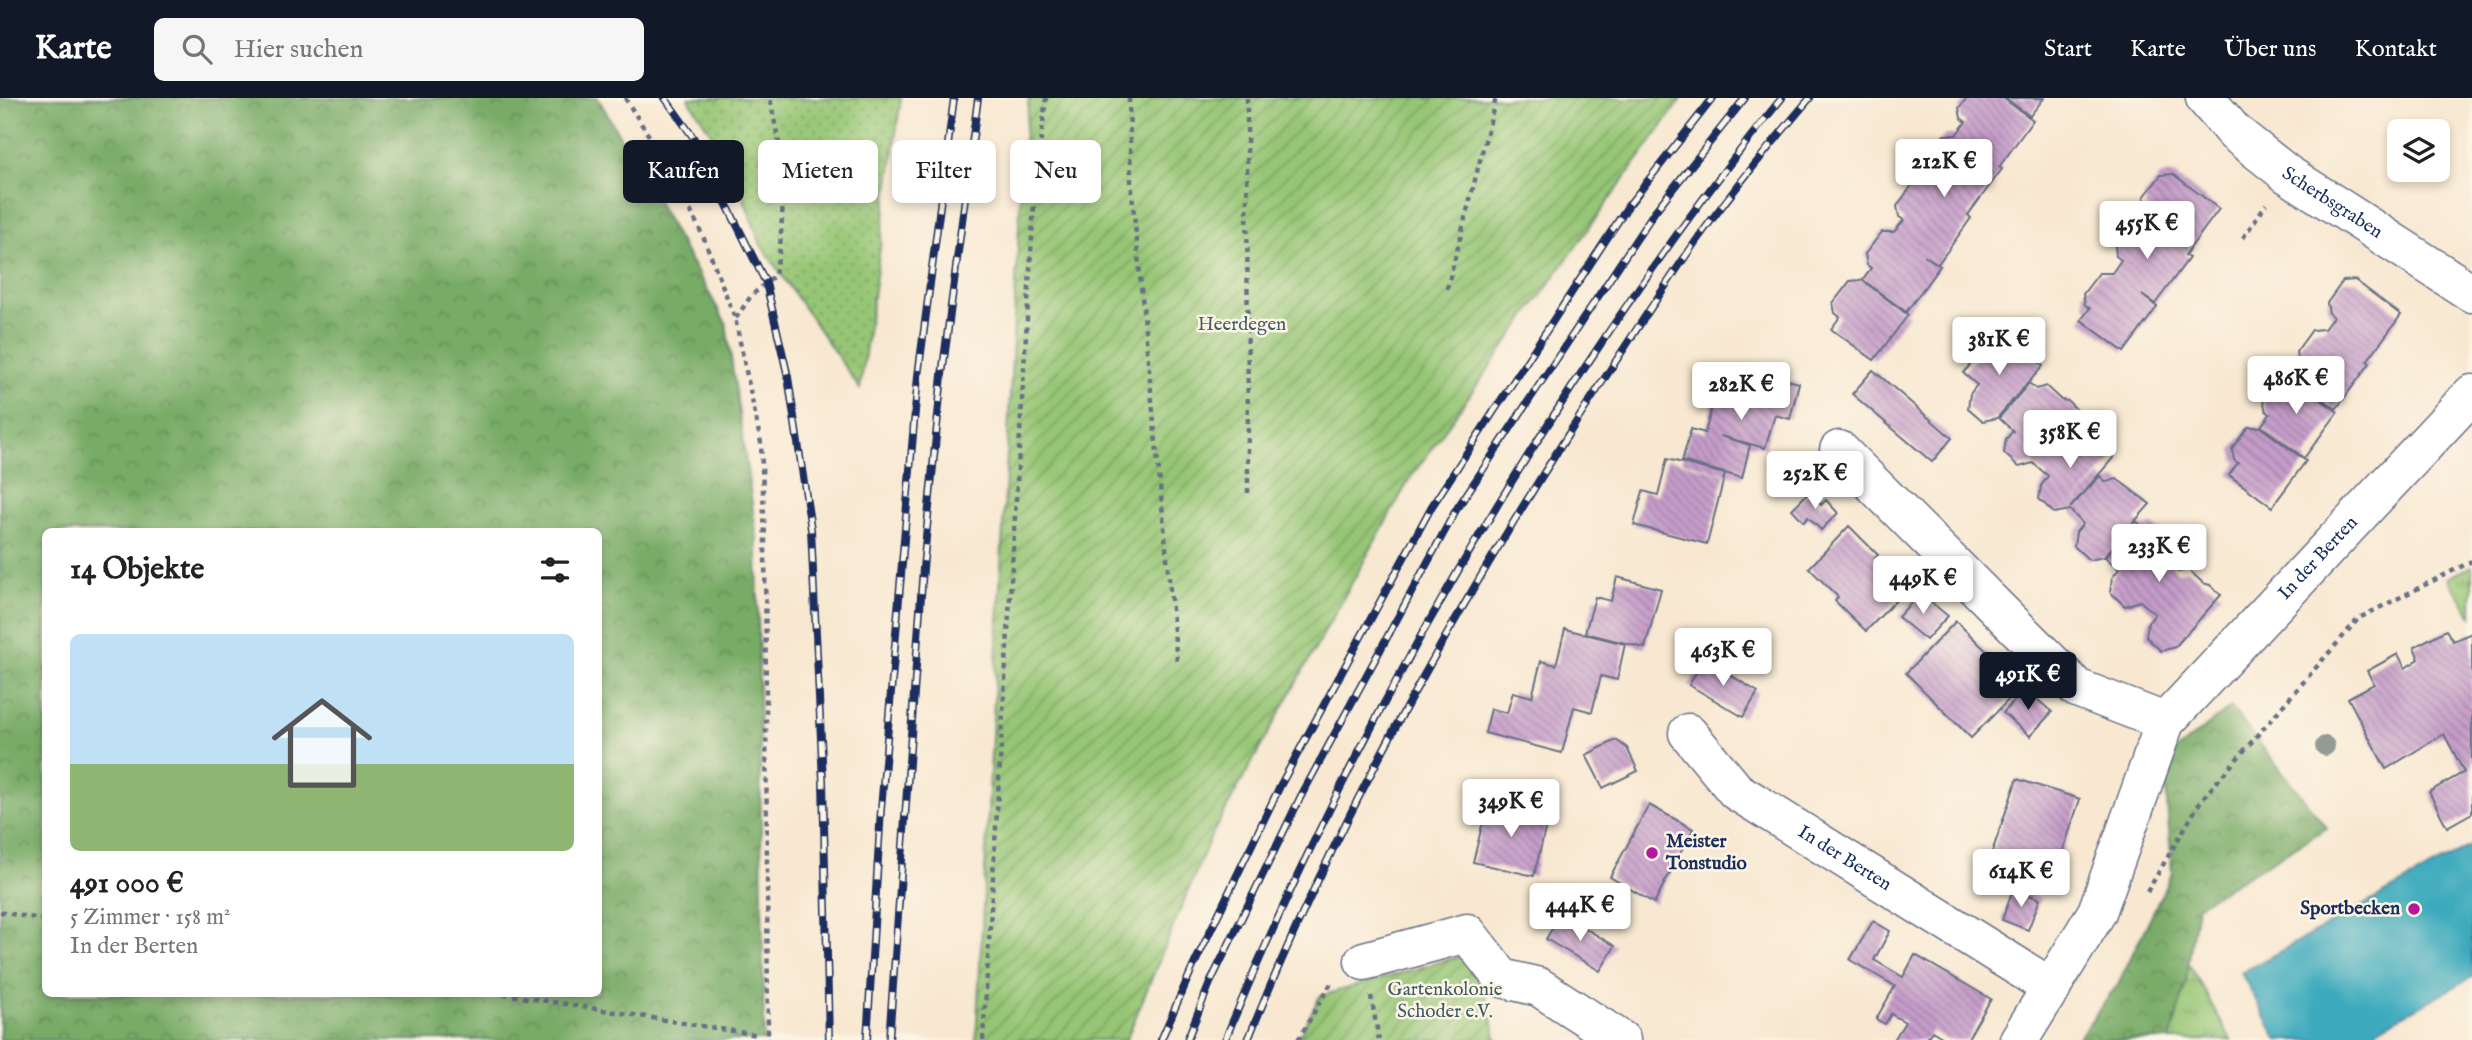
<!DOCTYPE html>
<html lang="de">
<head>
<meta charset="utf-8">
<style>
  body { margin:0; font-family:"IM FELL English",serif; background:#f6f6f6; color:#222; height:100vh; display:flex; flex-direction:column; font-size:26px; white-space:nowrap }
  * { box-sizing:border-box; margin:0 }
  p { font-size:23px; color:#767676 }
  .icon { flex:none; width:38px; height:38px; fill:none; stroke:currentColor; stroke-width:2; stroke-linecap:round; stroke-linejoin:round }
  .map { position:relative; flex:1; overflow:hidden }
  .panel { position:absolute; left:42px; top:430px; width:560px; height:469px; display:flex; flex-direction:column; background:#fff; border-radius:10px; box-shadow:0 4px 10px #0003 }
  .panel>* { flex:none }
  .hud { position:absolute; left:623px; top:42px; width:665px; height:63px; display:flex; gap:14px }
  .tools { position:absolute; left:2387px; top:21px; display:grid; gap:14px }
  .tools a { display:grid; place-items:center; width:63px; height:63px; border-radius:10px; background:#fff; box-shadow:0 4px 10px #0003; font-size:35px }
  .price { position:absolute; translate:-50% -60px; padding:0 16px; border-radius:7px; background:#fff; color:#222; font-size:23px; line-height:46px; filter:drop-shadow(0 2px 4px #0008) }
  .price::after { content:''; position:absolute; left:50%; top:42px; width:21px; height:16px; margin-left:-10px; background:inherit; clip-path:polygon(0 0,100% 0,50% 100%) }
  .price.current { background:#111827; color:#fff }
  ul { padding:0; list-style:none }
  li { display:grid; align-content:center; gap:14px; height:371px; padding:0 28px }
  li+li { border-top:2px solid #e0e0e0 }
  li span { display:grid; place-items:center; height:217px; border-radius:10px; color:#555 }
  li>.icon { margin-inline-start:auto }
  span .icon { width:126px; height:126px; fill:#fffc; stroke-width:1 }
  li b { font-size:30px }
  h2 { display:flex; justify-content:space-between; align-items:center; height:84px; padding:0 28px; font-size:30px }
  .tag { padding:0 24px; border-radius:10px; background:#fff; box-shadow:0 4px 10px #0003; font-size:24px; line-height:63px }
  .tag.current { background:#111827; color:#fff }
  header { display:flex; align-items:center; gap:42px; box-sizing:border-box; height:98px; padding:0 35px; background:#111827; color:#fff }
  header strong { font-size:33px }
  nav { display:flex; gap:38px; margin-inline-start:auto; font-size:24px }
  .search { width:490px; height:63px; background:#f6f6f6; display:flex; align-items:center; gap:18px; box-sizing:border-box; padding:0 24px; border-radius:10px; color:#767676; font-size:26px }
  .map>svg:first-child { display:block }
</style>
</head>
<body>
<header>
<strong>Karte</strong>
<div class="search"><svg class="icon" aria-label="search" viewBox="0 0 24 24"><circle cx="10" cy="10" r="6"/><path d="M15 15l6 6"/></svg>Hier suchen</div>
<nav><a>Start</a><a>Karte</a><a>Über uns</a><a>Kontakt</a></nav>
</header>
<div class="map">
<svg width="2472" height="942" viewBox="0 0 2472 942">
  <defs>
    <pattern id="grass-tufts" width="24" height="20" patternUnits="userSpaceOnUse" patternTransform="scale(1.75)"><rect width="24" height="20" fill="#96c674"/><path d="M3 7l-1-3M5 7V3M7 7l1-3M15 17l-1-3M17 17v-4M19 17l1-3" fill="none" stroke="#7aa162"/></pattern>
    <pattern id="forest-crowns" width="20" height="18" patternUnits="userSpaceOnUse" patternTransform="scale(1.75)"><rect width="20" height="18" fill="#78ab66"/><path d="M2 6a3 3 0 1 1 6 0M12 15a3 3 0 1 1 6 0" fill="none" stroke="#628c57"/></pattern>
    <pattern id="park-dots" width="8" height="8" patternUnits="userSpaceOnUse" patternTransform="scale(1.75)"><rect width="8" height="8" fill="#96c674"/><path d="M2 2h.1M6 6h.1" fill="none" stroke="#7aa162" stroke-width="1.8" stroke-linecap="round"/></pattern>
    <pattern id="garden-furrows" width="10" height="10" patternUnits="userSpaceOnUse" patternTransform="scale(1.75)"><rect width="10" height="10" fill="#96c674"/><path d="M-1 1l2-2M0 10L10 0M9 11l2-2" fill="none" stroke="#7aa162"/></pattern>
    <pattern id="building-back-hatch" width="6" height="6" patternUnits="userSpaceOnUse" patternTransform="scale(1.75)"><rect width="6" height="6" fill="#c59cc9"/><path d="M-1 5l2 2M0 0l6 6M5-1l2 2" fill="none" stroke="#9f80a6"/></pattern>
  </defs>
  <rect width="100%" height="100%" fill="#fcf5e5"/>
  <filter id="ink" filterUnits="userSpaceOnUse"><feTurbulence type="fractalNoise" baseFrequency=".0143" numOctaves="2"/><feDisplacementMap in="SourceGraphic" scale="14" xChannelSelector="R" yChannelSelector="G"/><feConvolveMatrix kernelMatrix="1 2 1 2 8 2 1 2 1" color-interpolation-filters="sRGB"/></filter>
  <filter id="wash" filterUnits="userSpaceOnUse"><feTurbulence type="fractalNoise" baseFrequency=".00686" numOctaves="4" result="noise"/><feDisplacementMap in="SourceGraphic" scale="28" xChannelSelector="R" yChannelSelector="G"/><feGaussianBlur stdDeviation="1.57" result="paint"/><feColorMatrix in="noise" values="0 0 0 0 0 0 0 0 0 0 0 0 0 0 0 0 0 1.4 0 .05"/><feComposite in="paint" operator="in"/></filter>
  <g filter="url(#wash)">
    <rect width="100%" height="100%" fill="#f8e8d1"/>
    <g fill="url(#grass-tufts)" stroke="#587a69" stroke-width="2">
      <polygon points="2472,468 2472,518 2448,480"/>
      <polygon points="2186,860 2231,942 2136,942"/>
    </g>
    <g fill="url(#forest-crowns)" stroke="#4a6d62" stroke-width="2" fill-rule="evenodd">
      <path d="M0,0h598l128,225 31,215 7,502h-764zM46,434h552v462h-552z"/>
      <polygon points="2231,609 2327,730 2197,808 2185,889 2170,942 2077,942 2118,886 2172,775 2164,662"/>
    </g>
    <polygon fill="url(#park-dots)" stroke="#587a69" stroke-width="2" points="688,0 901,0 860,291 761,147 731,66"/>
    <g fill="url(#garden-furrows)" stroke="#587a69" stroke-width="2">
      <polygon points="1029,0 1682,0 1409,382 1210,740 1126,942 976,942 1023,52"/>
      <polygon points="1475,854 1497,942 1297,942 1320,898"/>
    </g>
    <polygon fill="#3eaabd" stroke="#2c6c8e" stroke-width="2" points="2472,747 2472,879 2359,942 2278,942 2241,875"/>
    <g id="blocks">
      <g fill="url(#building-back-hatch)">
        <polygon points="1967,0 2003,0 2033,22 1999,69 2002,71 1968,117 1971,120 1938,166 1924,157 1940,168 1906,214 1863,182 1871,170 1867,167 1865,156 1882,134 1894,134 1904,122 1899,119 1897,108 1913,86 1927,85 1934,73 1930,69 1928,59 1944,37 1956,37 1966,24 1961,20 1959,10"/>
        <polygon points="2005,0 2044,0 2030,18"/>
        <polygon points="2173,76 2219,111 2185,157 2189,160 2155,206 2142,197 2157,209 2124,254 2081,222 2090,210 2085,207 2083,196 2099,175 2112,175 2121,162 2116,158 2115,148 2131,126 2144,126 2142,125 2151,113 2146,109 2144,99 2161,77"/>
        <polygon points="1862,182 1908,217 1874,262 1831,231 1840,219 1835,215 1833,205 1850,183"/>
        <polygon points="2355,182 2401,217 2367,263 2370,265 2336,311 2293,279 2302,267 2298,264 2296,254 2312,232 2324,231 2333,219 2329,215 2327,205 2343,183"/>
        <polygon points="2000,233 2026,257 2032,258 2043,268 1997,320 1983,323 1968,310 1970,296 1977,287 1963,275"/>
        <polygon points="1738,270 1799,285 1790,321 1775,317 1765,350 1720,338 1750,347 1742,380 1682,363 1691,331 1705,335 1714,301 1729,305"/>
        <polygon points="1873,272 1952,340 1932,364 1852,296"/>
        <polygon points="2280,280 2291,280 2338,314 2304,360 2261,328 2270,316 2266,313 2263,302"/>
        <polygon points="2029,285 2036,291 2046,288 2061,302 2068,303 2079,314 2064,331 2071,337 2081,334 2114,359 2070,410 2100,378 2106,384 2117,381 2150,406 2104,459 2089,462 2074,448 2076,434 2083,426 2070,412 2054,415 2039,401 2041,388 2048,378 2033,365 2019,369 2004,355 2006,341 2013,333 1999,320"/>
        <polygon points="2248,329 2260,329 2306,363 2272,409 2229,377 2238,365 2234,362 2232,351"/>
        <polygon points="1667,361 1725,376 1707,446 1634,427 1643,393 1658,397"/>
        <polygon points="1809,394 1821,407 1826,402 1838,415 1821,432 1808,419 1804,424 1792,411"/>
        <polygon points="2136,423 2142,429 2153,427 2186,451 2171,469 2178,474 2189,472 2203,485 2210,487 2221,497 2175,549 2161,553 2146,539 2148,525 2155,516 2140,503 2125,508 2110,494 2112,480 2119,471 2105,459"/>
        <polygon points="1849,428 1878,457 1875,460 1907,491 1866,533 1835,503 1838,499 1809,470"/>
        <polygon points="1617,479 1661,491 1645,550 1585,535 1595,499 1611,503"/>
        <polygon points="1920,495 1948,518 1926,542 1898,519"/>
        <polygon points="1956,523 2022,588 1971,640 1906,575"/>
        <polygon points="1565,531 1625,546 1617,582 1601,578 1592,614 1574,609 1562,655 1485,635 1491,611 1507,615 1513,594 1532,599 1541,563 1556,567"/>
        <polygon points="2446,532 2453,543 2472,535 2472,715 2447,729 2429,694 2464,674 2444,636 2386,671 2348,600 2374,586 2367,573 2398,556 2405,570 2419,561 2414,549"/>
        <polygon points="1704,561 1758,594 1743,619 1689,587"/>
        <polygon points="2025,591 2052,614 2030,638 2003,615"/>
        <polygon points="1616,642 1627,650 1638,673 1603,690 1586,657"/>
        <polygon points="2017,681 2080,701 2052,786 1989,763"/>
        <polygon points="1488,704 1548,719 1534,778 1473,764"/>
        <polygon points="1649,707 1693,731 1654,805 1610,779"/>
        <polygon points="2013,791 2040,801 2028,832 2002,822"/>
        <polygon points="1561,816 1615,848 1600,873 1546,841"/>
        <polygon points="1873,823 1890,833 1874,862 1903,879 1915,857 1991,901 1967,942 1947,942 1932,933 1926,942 1894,942 1905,924 1891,916 1885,926 1876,921 1895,888 1850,862"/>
      </g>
    </g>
  </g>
  <g filter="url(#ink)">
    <use href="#blocks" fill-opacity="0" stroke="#687086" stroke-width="2"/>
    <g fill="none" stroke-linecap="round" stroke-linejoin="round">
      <g stroke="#687086" stroke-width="41">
        <g id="minor">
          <path id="s1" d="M2205,0l29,34 53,42 185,119"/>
          <polyline points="1839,352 2077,590 2165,624"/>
          <path id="s2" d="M1688,635l48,58 316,197"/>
          <polyline points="1364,863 1467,835 1502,880 1539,889 1621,942"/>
          <path id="s3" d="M2019,942l78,-128 68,-190 307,-328"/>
        </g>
      </g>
      <g stroke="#687086" stroke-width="4.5" stroke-dasharray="5 5" stroke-linecap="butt">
        <polyline points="625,0 668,68 703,138 735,220 761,345 765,441 768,942"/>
        <polyline points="1129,0 1131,84 1177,564"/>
        <polyline points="1247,0 1248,396"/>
        <polyline points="2243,140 2266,106"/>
        <polyline points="1447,191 1496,0"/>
        <polyline points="736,220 751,198 775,177 780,150 783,104 780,51 770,0"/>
        <polyline points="2147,794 2202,701 2359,520 2472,463"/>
        <polyline points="0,814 46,822"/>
        <polyline points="503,896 758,937"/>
        <polyline points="1371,898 1379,942"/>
        <polyline points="983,942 1035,90 1046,0"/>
        <polyline points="1298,942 1333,882"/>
      </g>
      <use href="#minor" stroke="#fff" stroke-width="38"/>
      <g stroke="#1b2f5e" stroke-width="8">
        <g id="rail">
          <polyline points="665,0 693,39 766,185 788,279 811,431 823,683 829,942"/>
          <polyline points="867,942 881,711 918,278 954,0"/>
          <polyline points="889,942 923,470 942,277 978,0"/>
          <polyline points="1161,942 1192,871 1280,688 1432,408 1628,108 1713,0"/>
          <polyline points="1187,942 1210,885 1300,700 1456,412 1655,113 1745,0"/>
          <path d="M1225,942c89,-216 199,-423 325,-619 72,-112 148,-221 232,-323"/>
          <path d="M1248,942c86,-214 199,-416 323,-610 41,-63 82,-127 125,-189 35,-49 75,-97 114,-143"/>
        </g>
      </g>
      <use href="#rail" stroke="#fcf5e5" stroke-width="5" stroke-dasharray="16" stroke-linecap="butt"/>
    </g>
    <circle fill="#939b96" cx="2325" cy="648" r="10"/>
  </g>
  <g fill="#b5179e" stroke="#fcf5e5" stroke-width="2.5">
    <circle cx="1652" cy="755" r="7"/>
    <circle cx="2414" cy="811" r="7"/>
  </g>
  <g text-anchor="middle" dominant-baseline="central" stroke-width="5" stroke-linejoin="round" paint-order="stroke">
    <g font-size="19" fill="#1b2f5e" stroke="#fcf5e5">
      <text stroke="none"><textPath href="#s1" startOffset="166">Scherbsgraben</textPath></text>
      <text stroke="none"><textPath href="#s3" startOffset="576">In der Berten</textPath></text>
      <text stroke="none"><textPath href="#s2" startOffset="203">In der Berten</textPath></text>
    </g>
    <g font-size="19" fill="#405c65" stroke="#fcf5e5">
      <text x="1242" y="227">Heerdegen</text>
      <text x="1445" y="892">Gartenkolonie<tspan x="1445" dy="22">Schoder e.V.</tspan></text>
    </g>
    <g font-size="19" font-weight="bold" fill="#1b2f5e" stroke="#fcf5e5" text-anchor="start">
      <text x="1666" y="744">Meister<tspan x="1666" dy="22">Tonstudio</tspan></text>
      <text x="2400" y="811" text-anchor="end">Sportbecken</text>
    </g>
  </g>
</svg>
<div class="tools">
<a><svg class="icon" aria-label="layers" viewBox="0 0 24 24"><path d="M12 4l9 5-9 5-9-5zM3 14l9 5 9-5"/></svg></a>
</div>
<b class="price" style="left:1944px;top:101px">212K €</b>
<b class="price" style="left:2147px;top:163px">455K €</b>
<b class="price" style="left:1999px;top:279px">381K €</b>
<b class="price" style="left:2296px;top:318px">486K €</b>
<b class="price" style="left:1741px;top:324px">282K €</b>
<b class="price" style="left:2070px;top:372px">358K €</b>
<b class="price" style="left:1815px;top:413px">252K €</b>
<b class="price" style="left:2159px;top:486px">233K €</b>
<b class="price" style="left:1923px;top:518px">449K €</b>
<b class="price" style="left:1723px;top:590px">463K €</b>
<b class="price current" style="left:2028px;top:614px">491K €</b>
<b class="price" style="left:1511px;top:741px">349K €</b>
<b class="price" style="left:2021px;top:811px">614K €</b>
<b class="price" style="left:1580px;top:845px">444K €</b>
<div class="hud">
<a class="tag current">Kaufen</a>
<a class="tag">Mieten</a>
<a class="tag">Filter</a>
<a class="tag">Neu</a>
</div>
<section class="panel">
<h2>14 Objekte<svg class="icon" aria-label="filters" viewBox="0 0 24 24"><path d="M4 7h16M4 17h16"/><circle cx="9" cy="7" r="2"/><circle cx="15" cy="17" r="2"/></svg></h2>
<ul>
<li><span style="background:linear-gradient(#bfe0f5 60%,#8fb573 0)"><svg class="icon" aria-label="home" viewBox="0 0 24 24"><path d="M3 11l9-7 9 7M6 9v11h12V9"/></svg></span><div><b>491 000 €</b><p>5 Zimmer · 158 m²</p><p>In der Berten</p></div></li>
</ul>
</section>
</div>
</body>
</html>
